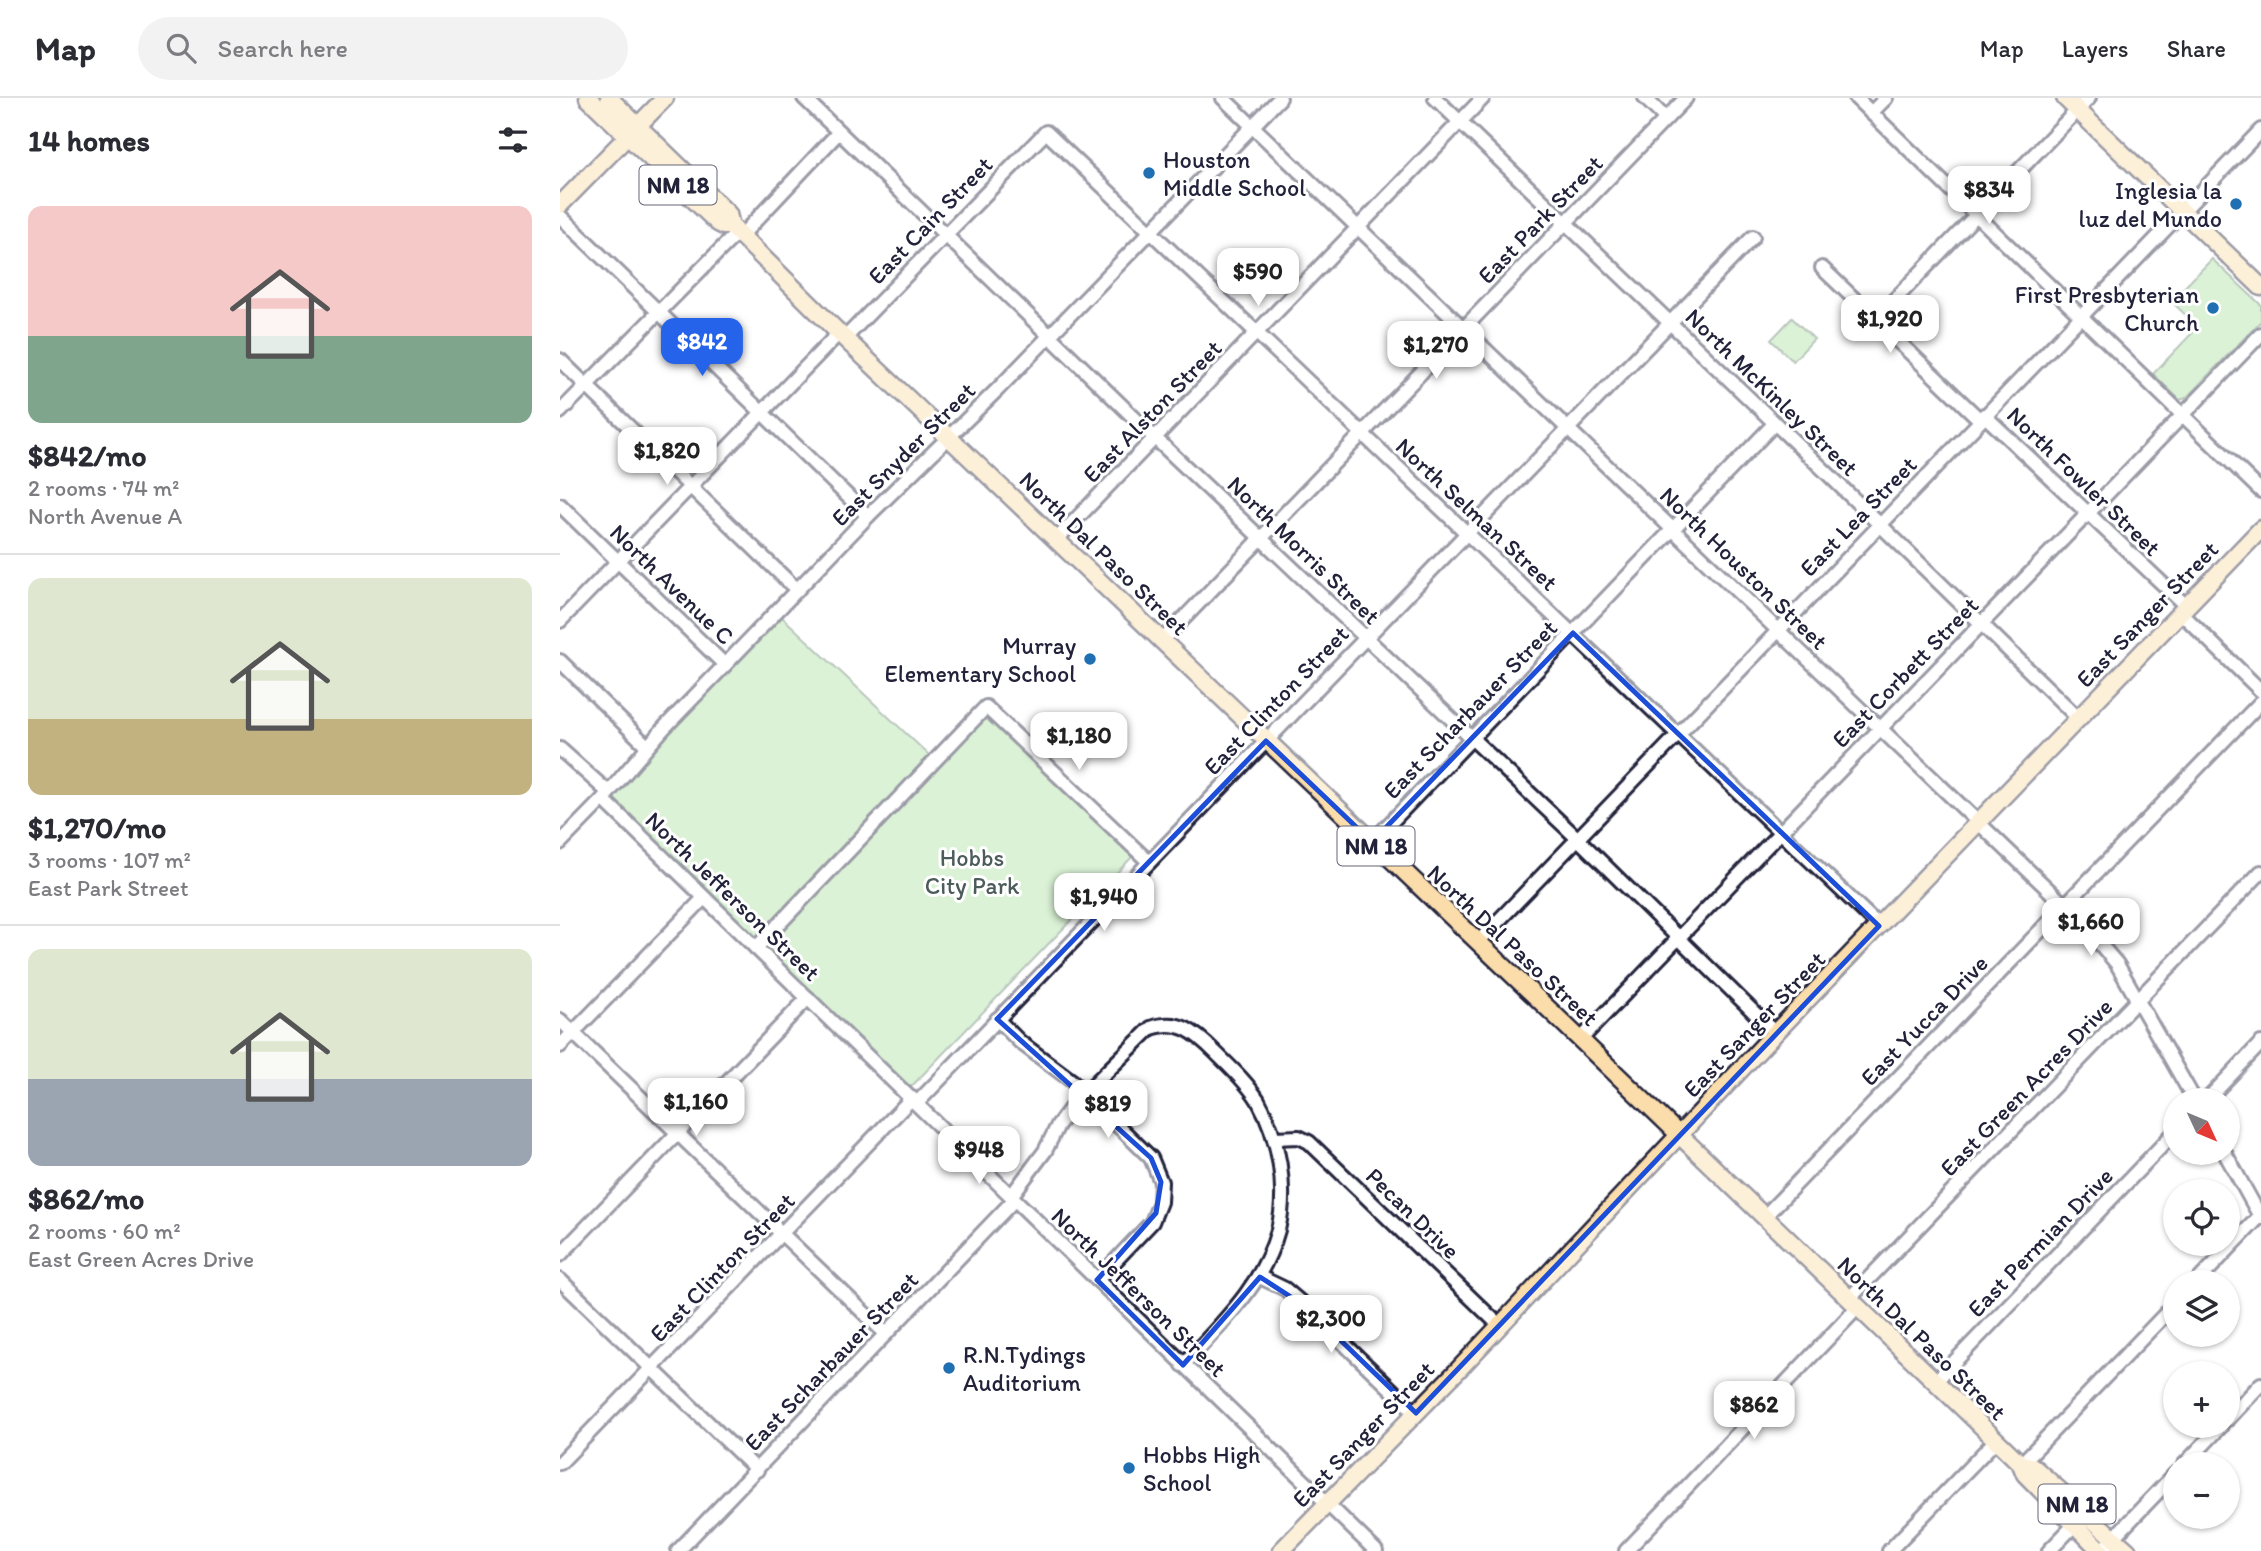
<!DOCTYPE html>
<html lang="en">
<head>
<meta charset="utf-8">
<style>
  body { margin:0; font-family:Itim,sans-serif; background:#f2f2f3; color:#2b2b33; height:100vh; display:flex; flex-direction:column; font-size:26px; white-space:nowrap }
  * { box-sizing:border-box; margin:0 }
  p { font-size:23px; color:#7c7c81 }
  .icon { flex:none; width:38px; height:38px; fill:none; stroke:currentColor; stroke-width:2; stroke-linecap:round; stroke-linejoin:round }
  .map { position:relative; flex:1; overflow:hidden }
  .side { display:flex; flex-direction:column; background:#fff; width:560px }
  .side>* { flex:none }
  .needle { width:46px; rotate:134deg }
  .buttons { position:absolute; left:1603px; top:990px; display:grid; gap:14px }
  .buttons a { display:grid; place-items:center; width:77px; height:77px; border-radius:50%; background:#fff; box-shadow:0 2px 5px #0004; font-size:35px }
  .price { position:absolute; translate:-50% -60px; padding:0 16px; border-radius:14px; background:#fff; color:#222; font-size:23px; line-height:46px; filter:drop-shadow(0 2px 4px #0008) }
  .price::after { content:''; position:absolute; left:50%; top:42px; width:21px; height:16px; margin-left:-10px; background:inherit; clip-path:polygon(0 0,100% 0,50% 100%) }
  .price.on { background:#2563eb; color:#fff }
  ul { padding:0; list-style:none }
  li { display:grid; align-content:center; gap:14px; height:371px; padding:0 28px }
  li+li { border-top:2px solid #e1e1e2 }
  li span { display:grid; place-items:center; height:217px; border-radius:14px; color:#555 }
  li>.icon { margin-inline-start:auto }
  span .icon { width:126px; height:126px; fill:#fffc; stroke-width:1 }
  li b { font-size:30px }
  h2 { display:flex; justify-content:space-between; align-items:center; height:84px; padding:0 28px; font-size:30px }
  header { display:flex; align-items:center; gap:42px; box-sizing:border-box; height:98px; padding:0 35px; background:#fff; border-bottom:2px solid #e1e1e2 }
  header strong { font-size:33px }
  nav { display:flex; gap:38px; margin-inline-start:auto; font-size:24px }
  .search { width:490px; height:63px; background:#f2f2f3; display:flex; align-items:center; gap:18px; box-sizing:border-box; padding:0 24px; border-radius:38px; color:#7c7c81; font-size:26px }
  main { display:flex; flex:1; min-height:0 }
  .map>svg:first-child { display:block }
</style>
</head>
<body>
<header>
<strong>Map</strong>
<div class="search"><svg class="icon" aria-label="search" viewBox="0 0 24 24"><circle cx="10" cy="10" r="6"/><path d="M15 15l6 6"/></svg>Search here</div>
<nav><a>Map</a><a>Layers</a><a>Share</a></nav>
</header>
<main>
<section class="side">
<h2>14 homes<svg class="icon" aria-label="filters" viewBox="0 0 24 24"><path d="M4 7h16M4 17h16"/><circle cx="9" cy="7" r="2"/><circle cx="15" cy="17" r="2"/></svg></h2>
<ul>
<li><span style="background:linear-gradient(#f6c9c9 60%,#7fa58c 0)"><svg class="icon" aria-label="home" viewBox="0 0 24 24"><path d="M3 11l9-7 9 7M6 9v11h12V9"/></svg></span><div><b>$842/mo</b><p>2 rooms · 74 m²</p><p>North Avenue A</p></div></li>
<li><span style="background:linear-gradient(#dfe7d0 65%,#c2b280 0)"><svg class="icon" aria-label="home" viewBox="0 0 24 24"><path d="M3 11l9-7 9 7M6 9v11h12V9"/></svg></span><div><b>$1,270/mo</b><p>3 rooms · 107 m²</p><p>East Park Street</p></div></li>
<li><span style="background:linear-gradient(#dfe7d0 60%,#9aa5b1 0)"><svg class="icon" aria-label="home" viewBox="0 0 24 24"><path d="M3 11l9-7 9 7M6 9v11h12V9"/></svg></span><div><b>$862/mo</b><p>2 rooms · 60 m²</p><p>East Green Acres Drive</p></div></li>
</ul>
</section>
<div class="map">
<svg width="1701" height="1453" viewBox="0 0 1701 1453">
  <rect width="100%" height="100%" fill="#fff"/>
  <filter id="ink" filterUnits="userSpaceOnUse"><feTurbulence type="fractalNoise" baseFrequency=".0143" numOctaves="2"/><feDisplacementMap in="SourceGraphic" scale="14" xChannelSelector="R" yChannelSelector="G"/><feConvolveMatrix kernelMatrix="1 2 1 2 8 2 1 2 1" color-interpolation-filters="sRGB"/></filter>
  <g filter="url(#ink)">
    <g fill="#afe3a4" stroke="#688270" stroke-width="2">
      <polygon points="1652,161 1701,207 1701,223 1626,300 1620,302 1593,276 1638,229 1611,203"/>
      <polygon points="1232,220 1254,241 1233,263 1211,242"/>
      <polygon points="220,517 371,659 423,616 573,758 349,991 46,702 112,626"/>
    </g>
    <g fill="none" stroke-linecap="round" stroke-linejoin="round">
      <g stroke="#22223b" stroke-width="18">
        <g id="minor">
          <polyline points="244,0 595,340 1017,740 1215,935"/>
          <polyline points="663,0 1519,821 1557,866 1635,1003"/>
          <polyline points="875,0 1266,374 1518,620"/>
          <polyline points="1085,0 1106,21"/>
          <polyline points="1296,0 1701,393"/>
          <polyline points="1311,15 1326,0"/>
          <polyline points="0,118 308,418"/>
          <polyline points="181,138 279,34"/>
          <polyline points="1262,170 1420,322"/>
          <polyline points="1316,221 1529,0"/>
          <polyline points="285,240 486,34 1319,828"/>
          <polyline points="0,262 237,492"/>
          <polyline points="0,314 177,135"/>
          <polyline points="1424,317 1626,508"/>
          <polyline points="0,407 165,567"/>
          <polyline points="496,442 923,0"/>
          <polyline points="1620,514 1701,593"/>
          <polyline points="0,523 279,235"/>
          <polyline points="602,543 1126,0"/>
          <polyline points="0,563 87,648"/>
          <polyline points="0,651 48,694"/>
          <polyline points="43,701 816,1453"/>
          <polyline points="812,744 1214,326"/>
          <polyline points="0,745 43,701 103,631 165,567 308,418 438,291 720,0"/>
          <polyline points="918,844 1701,32"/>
          <polyline points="196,850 426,609 589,764"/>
          <polyline points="437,921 460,944 512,983 591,1060 601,1084 600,1104 592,1124 537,1182"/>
          <polyline points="0,922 326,1236"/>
          <polyline points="1021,941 1701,236"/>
          <polyline points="0,948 144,800"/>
          <polyline points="1646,1003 1701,945"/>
          <polyline points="357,1005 1193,139"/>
          <polyline points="714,1040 739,1039 749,1044 940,1228"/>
          <polyline points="1665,1055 1701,1120"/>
          <path d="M452,1097l33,-44 13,-26 16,-21 77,-76c28,-10 45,5 64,24 15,15 32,30 43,48 21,38 30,88 20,130 -15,56 -57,94 -95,135"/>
          <polyline points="1204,1119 1701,604"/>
          <polyline points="0,1157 248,900"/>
          <polyline points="700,1179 725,1191 745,1208 856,1315"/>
          <polyline points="0,1182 197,1372"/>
          <polyline points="1636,1185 1701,1117"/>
          <polyline points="1289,1201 1701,774"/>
          <polyline points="1375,1284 1615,1034"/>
          <polyline points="1668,1321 1701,1286"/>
          <polyline points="0,1365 352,1000"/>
          <polyline points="1461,1366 1615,1206"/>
          <polyline points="1624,1367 1661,1328"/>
          <polyline points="118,1453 454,1102"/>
          <polyline points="1066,1453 1298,1209"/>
          <polyline points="1329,1453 1436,1342"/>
          <polyline points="1489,1453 1520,1421"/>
          <polyline points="1541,1453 1615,1376"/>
        </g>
      </g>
      <g stroke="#22223b" stroke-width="21">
        <g id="major">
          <polyline points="28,0 158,125 164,128 171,128"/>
          <polyline points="49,0 168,116 171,128 279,235 998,920 1461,1366 1465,1376 1541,1453"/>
          <polyline points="1505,0 1701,189"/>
          <polyline points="0,107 105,0"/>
          <polyline points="1461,1366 1472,1368 1568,1453"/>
          <polyline points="721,1453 898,1272 1215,935 1701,431"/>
        </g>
      </g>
      <use href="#minor" stroke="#fff" stroke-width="12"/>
      <use href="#major" stroke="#fbddab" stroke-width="16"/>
    </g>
  </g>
  <path d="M0 0H1701V1453H0ZM1013,535l306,293 -463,487 -111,-107 -45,-29 -77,88 -86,-85 59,-67 5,-31 -10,-24 -154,-139 269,-278 106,101z" fill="#fff" fill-opacity=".55" fill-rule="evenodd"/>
  <path fill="none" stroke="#1d4ed8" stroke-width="5" stroke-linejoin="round" d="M1013,535l306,293 -463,487 -111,-107 -45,-29 -77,88 -86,-85 59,-67 5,-31 -10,-24 -154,-139 269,-278 106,101z"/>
  <g fill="#1f6fb2" stroke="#fff" stroke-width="2.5">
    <circle cx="589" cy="75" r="7"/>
    <circle cx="1676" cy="106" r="7"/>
    <circle cx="1653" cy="210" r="7"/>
    <circle cx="530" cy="561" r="7"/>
    <circle cx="389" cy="1270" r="7"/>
    <circle cx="569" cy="1370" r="7"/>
  </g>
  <g text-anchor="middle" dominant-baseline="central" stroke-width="6" stroke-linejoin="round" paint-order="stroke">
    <g fill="#fff" stroke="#646476" stroke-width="2">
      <rect x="79.5" y="67.5" width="77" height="39" rx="5"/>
      <rect x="777.5" y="728.5" width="77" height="39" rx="5"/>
      <rect x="1478.5" y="1386.5" width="77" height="39" rx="5"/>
    </g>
    <g font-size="23" font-weight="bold" fill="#22223b">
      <text x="118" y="87">NM 18</text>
      <text x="816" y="748">NM 18</text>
      <text x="1517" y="1406">NM 18</text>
    </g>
    <g font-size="24" fill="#22223b" stroke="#fff" text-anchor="start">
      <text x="603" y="61">Houston<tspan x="603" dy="28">Middle School</tspan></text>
      <text x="1662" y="92" text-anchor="end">Inglesia la<tspan x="1662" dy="28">luz del Mundo</tspan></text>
      <text x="1639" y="196" text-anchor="end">First Presbyterian<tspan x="1639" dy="28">Church</tspan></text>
      <text x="516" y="547" text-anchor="end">Murray<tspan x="516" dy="28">Elementary School</tspan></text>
      <text x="403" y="1256">R.N.Tydings<tspan x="403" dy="28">Auditorium</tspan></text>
      <text x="583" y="1356">Hobbs High<tspan x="583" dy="28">School</tspan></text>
    </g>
    <g font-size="24" fill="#22223b" stroke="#fff">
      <text transform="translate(980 121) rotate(-46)">East Park Street</text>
      <text transform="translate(370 122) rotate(-46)">East Cain Street</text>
      <text transform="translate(1212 294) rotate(44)">North McKinley Street</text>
      <text transform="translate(592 313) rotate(-46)">East Alston Street</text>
      <text transform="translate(343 356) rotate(-45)">East Snyder Street</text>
      <text transform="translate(1524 383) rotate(44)">North Fowler Street</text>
      <text transform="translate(917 416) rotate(43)">North Selman Street</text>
      <text transform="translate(1298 418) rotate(-46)">East Lea Street</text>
      <text transform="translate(744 452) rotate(44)">North Morris Street</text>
      <text transform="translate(544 455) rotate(44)">North Dal Paso Street</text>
      <text transform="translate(1184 470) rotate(44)">North Houston Street</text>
      <text transform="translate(112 486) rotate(44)">North Avenue C</text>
      <text transform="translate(1587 516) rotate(-46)">East Sanger Street</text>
      <text transform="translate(1345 574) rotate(-46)">East Corbett Street</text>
      <text transform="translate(716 602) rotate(-46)">East Clinton Street</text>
      <text transform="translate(910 611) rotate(-46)">East Scharbauer Street</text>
      <text transform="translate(173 798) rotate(44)">North Jefferson Street</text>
      <text transform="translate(953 847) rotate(43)">North Dal Paso Street</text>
      <text transform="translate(1364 922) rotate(-46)">East Yucca Drive</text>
      <text transform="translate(1194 926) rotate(-46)">East Sanger Street</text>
      <text transform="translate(1466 989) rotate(-46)">East Green Acres Drive</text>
      <text transform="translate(853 1115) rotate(44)">Pecan Drive</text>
      <text transform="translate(1480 1144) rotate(-46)">East Permian Drive</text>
      <text transform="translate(162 1169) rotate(-46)">East Clinton Street</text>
      <text transform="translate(579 1194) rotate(44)">North Jefferson Street</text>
      <text transform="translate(1362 1240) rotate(44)">North Dal Paso Street</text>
      <text transform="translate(271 1263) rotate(-46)">East Scharbauer Street</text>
      <text transform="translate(803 1336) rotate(-46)">East Sanger Street</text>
    </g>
    <g font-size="24" fill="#4c5c5a" stroke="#fff">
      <text x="412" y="759">Hobbs<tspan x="412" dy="28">City Park</tspan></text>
    </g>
  </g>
</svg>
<div class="buttons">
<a><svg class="needle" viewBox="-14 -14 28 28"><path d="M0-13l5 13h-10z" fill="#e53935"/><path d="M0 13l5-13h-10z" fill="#7c7c81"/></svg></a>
<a><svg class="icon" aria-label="locate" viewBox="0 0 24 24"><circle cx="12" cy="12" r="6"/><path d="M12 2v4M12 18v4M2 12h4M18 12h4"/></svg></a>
<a><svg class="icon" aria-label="layers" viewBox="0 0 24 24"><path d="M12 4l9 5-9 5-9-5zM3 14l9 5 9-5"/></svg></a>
<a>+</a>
<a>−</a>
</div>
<b class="price" style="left:1429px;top:128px">$834</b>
<b class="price" style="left:698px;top:210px">$590</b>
<b class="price" style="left:1330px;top:257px">$1,920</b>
<b class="price on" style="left:142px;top:280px">$842</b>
<b class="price" style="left:876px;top:283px">$1,270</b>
<b class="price" style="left:107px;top:389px">$1,820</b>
<b class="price" style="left:519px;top:674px">$1,180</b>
<b class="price" style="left:544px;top:835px">$1,940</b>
<b class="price" style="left:1531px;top:860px">$1,660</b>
<b class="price" style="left:136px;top:1040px">$1,160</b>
<b class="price" style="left:548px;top:1042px">$819</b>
<b class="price" style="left:419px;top:1088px">$948</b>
<b class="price" style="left:771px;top:1257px">$2,300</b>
<b class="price" style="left:1194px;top:1343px">$862</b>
</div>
</main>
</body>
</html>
